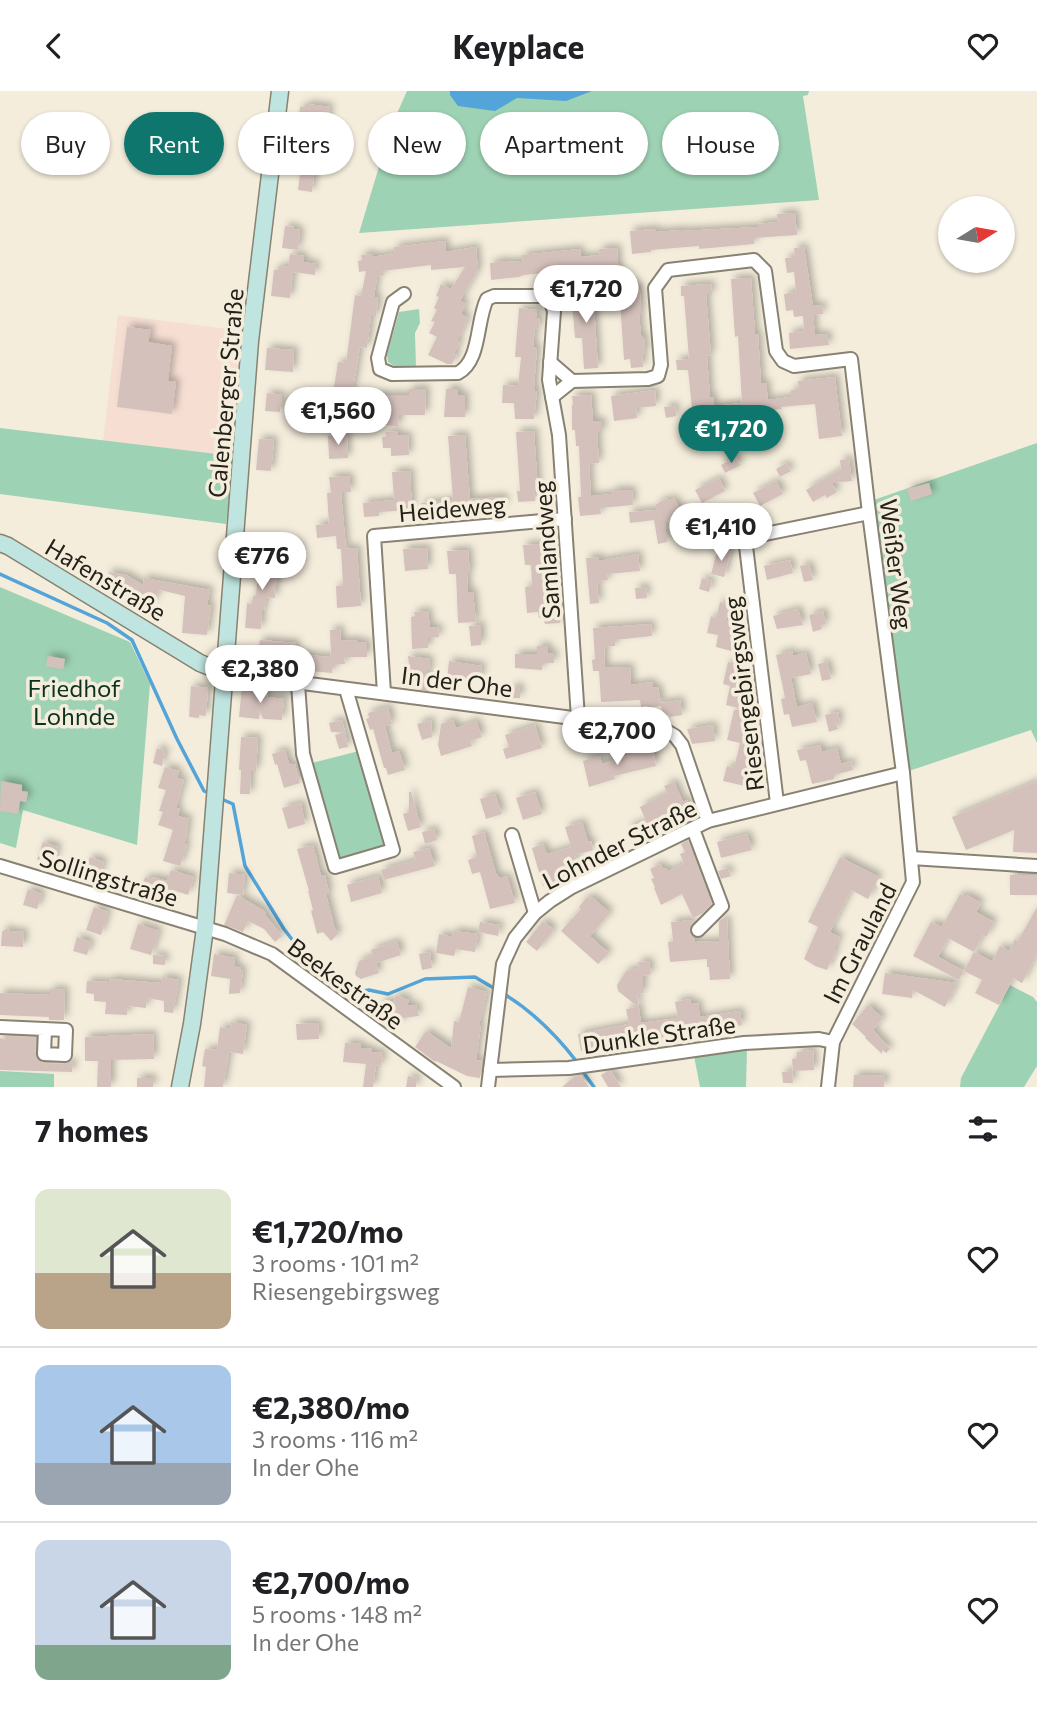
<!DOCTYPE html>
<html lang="en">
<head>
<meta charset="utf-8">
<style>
  body { margin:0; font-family:Commissioner,sans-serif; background:#f6f6f6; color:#202124; height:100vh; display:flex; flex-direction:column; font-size:26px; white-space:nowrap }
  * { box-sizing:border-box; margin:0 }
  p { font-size:23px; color:#757577 }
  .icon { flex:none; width:38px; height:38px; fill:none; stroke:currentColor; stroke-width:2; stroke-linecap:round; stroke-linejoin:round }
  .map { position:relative; height:996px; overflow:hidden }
  .drawer { display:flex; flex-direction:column; background:#fff; flex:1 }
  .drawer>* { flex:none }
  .banner { position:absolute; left:21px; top:21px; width:996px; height:63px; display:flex; gap:14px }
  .needle { width:46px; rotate:79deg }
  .tools { position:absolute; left:938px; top:105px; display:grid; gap:14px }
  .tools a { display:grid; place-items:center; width:77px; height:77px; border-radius:50%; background:#fff; box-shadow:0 2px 5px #0004; font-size:35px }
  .price { position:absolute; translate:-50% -60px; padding:0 16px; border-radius:24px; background:#fff; color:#222; font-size:23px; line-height:46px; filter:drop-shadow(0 2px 4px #0008) }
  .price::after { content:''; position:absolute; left:50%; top:42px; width:21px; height:16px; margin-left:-10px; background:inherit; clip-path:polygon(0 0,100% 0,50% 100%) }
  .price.selected { background:#0f766e; color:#fff }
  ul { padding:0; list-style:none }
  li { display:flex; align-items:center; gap:21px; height:175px; padding:0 35px }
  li+li { border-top:2px solid #e0e0e0 }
  li span { display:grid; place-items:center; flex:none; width:196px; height:140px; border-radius:14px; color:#555 }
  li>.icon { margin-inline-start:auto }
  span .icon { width:84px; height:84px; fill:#fffc; stroke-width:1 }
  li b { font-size:30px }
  h2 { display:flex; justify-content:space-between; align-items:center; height:84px; padding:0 35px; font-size:30px }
  .pill { padding:0 24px; border-radius:32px; background:#fff; box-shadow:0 2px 5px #0004; font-size:24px; line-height:63px }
  .pill.selected { background:#0f766e; color:#fff }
  header { display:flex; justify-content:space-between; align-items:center; height:91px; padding:0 35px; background:#fff; font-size:32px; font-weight:700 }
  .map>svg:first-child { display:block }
</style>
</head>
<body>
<header><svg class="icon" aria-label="back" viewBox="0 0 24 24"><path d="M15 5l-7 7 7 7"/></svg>Keyplace<svg class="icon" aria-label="heart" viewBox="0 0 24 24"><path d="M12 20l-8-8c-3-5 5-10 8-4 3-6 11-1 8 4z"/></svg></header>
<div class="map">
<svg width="1037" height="996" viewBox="0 0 1037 996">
  <defs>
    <filter id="shadow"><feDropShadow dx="4" dy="-4" stdDeviation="3.5" flood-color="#0004"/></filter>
  </defs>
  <rect width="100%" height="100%" fill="#f4eddc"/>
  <polygon fill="#f6ded3" points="118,224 244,240 234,365 103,350"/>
  <g fill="#9ed2b4">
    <polygon points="407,0 809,0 808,4 803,5 819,109 359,142 391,36"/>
    <polygon points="419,218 420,232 415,242 416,276 396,276 388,271 387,264 399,221"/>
    <polygon points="0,337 234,365 226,433 0,403"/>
    <polygon points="1037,352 1037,652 1031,639 903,682 868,411"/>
    <polygon points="0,496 130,551 150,593 137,754 23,719 16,757 0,752"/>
    <polygon points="359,660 385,756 346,767 335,766 308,673"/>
    <polygon points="1010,894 1033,906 1037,911 1037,975 1024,996 960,996 961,987"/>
    <polygon points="747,958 746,996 700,996 694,965"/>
    <polygon points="0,980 54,983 54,996 0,996"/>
  </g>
  <polygon fill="#53a4d8" points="450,0 592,0 566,10 517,7 495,20 458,15 450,4"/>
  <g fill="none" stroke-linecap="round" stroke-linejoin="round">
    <g stroke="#53a4d8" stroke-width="3.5">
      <polyline points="0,483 107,532 132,549 177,648 204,700 209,702"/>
      <polyline points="219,707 233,713 245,775 284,838 321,886 345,903 369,899 388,903 425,888 475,886 497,899"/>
      <path d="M504,903c28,17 53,42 73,68"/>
      <polyline points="581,978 594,996"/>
    </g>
  </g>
  <g fill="#d5c1bc" filter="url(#shadow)">
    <polygon points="307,13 330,16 327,34 320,33 316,61 317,62 312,101 298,99 300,83 294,82 295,69 293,69 300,16 307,16"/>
    <polygon points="795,122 797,144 754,147 754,153 699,158 699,155 651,159 651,161 632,163 630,140 656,138 656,141 682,139 682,140 758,136 758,133 778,131 777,123"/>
    <polygon points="285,135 294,136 293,138 300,139 298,159 282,157"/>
    <polygon points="445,150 446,161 476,156 478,179 460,210 466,213 461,223 468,227 457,250 460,251 454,263 457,264 452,273 447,273 428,264 437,246 429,242 435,231 431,230 437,219 434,217 439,206 436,205 441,193 451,198 465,176 431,179 431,174 383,180 384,184 377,186 374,206 378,207 376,225 371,225 367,257 360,256 353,297 352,297 350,308 348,308 345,329 329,327 338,271 346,272 355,204 361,205 366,180 359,181 358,170 362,169 361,164 373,163 373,166 395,162 394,156"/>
    <polygon points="804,156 813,215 822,214 823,223 813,224 815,244 827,243 829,254 790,258 789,242 804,240 803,225 794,226 793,219 786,220 784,203 796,201 794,181 787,182 785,167 795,166 794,157"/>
    <polygon points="617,157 619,187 601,189 599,176 524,184 519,186 491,189 490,172 497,172 498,170 503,170 504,171 523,170 522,164 580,158 581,166 600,164 599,158"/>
    <polygon points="290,163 304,165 303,171 316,173 315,184 293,181 290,207 271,205 274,179 279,179 279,175 288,176"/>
    <polygon points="751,187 755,243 758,243 761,292 766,292 768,309 791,306 791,299 799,298 798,290 835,286 842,345 819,348 815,313 781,316 782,318 693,327 688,279 677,279 676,269 689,268 684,205 681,205 681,195 711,193 712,203 706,203 711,264 707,265 710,306 714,306 714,315 742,312 738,245 735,246 731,188"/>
    <polygon points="633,194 634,195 638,195 640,202 641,215 641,223 639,223 641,244 644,247 645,261 642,264 643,276 631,277 630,268 624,269 619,195"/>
    <polygon points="593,198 598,277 584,278 582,247 575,247 571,200"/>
    <polygon points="519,217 537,219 536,227 540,227 539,238 535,237 533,256 537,256 534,297 535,300 537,300 534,328 515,328 514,312 502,312 503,294 518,295 521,266 515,266"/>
    <polygon points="127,236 151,239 148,251 172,255 168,290 176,291 172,323 117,316"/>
    <polygon points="267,257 294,259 293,281 265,279"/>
    <polygon points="409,298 426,298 425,324 399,324 398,336 386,334 386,326 375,325 376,304 409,304"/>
    <polygon points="446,298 458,298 458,304 465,304 465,326 444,326"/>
    <polygon points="655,299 656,315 636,317 637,327 614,330 611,305"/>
    <polygon points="267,302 282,304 280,321 265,320"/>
    <polygon points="591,304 593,330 602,330 602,341 597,341 599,372 589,373 591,405 613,403 612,399 632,399 633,414 600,417 601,423 580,425 578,406 581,406 579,355 576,355 575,339 572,339 572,314 573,314 572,305"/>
    <polygon points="675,315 676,325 666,327 664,316"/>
    <polygon points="398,340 398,345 408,344 409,364 391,365 391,357 383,357 382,346 386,346 386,341"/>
    <polygon points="534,340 538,399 534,399 535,410 518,411 517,400 520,400 516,341"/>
    <polygon points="347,343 348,367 329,368 328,345"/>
    <polygon points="465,344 470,408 504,406 505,415 422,422 421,412 453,409 448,345"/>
    <polygon points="259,348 274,349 271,380 256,379"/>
    <polygon points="736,366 741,374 725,382 721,374"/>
    <polygon points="849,368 852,390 832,392 837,401 827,407 825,404 813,411 806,399 841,378 840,369"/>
    <polygon points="786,372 791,380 780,386 776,378"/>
    <polygon points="410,380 412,419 379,421 379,425 364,426 363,412 394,409 392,381"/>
    <polygon points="349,385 351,401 341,401 346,458 357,457 361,515 337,517 336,495 343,495 341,458 337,458 336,445 317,447 316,434 329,433 327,402 331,402 329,386"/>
    <polygon points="719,387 725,400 702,412 695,399"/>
    <polygon points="776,390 783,403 760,415 753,402"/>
    <polygon points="929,392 932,403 911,410 907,398"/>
    <polygon points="667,407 668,410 674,407 682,422 665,431 667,451 658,453 654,429 630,432 629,421 657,419 655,414"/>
    <polygon points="279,453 298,454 298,463 278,462"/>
    <polygon points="540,453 541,460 546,460 547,473 543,473 544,494 546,494 548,517 559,516 560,532 545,533 543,526 539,527 538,521 527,522 525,496 532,495 531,474 525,474 523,454"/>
    <polygon points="427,457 428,478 405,480 403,458"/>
    <polygon points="718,457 731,461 724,486 711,483"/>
    <polygon points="468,459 470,482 467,482 468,501 473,501 476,531 458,532 456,483 449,483 447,460"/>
    <polygon points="638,463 640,480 607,483 608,489 601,490 602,493 597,493 599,512 590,513 586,467 599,466 599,470"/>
    <polygon points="259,467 278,469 275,507 266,506 264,519 262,519 261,538 245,537 247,512 252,513 253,505 256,505"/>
    <polygon points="790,469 793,482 767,489 764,475"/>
    <polygon points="809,473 813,489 804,491 800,475"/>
    <polygon points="109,481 126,484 143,494 144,487 210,499 207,514 211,515 207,544 182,542 185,505 160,499 147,520 120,503 125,494 107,491"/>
    <polygon points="702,487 712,490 709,501 699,498"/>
    <polygon points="646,496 647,507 636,508 635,497"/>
    <polygon points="720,511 729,514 726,529 737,532 731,560 716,556 718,544 707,542 711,525 716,527"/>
    <polygon points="798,518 803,534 777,538 773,525"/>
    <polygon points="428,520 430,537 438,536 439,546 428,547 428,557 412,558 411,526 415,525 414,521"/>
    <polygon points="823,520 826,533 821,534 822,538 813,541 809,524"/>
    <polygon points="651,533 652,545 615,549 615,555 604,556 605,577 630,576 631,594 652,591 653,597 658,596 661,612 680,609 682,624 669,626 669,624 663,625 661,615 648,617 647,615 641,616 640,609 601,611 599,580 593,580 592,569 595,568 593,537"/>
    <polygon points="481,534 481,554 471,555 469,535"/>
    <polygon points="340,538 341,550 358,549 358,552 367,551 367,566 344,566 345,573 333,574 332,582 298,579 299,576 280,574 279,576 273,575 272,573 267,573 268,570 257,568 260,549 296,552 295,563 331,566 330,539"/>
    <polygon points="537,555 548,555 548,562 554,562 554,572 542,572 542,579 515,577 515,563 537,563"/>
    <polygon points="792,560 793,565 806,562 811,583 791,587 797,616 812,612 817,631 792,636 789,623 784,624 781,608 785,607 776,564"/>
    <polygon points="48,565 65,568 63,578 46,575"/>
    <polygon points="408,565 429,568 430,580 427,580 428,600 416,598 415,581 403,578 409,574"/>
    <polygon points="449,570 482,575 480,589 462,587 461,590 447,588"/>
    <polygon points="728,571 737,573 733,589 748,593 742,618 726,614 730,595 723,593"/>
    <polygon points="827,571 831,588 822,590 818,573"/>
    <polygon points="191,595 208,597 206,625 199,624 199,627 189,626"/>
    <polygon points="242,596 260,598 260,603 268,604 268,606 284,608 282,629 263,628 260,618 259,628 239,626"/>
    <polygon points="511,596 520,596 520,607 510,607"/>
    <polygon points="388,616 392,633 385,635 392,662 399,660 405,679 388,684 386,677 384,677 373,638 370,639 366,628 369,627 368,622"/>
    <polygon points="751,617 742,653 754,655 745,695 723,690 727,675 734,677 740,652 727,649 734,619"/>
    <polygon points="838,621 840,632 836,633 838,638 829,641 825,624"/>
    <polygon points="342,629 345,641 331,641 329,632"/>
    <polygon points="431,629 432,646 422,649 417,633"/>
    <polygon points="453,629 456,637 476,630 482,646 470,650 472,655 441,665 438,654 441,633"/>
    <polygon points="535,634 542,657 506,668 503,658 509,656 505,644"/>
    <polygon points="713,634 715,650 692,653 687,638"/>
    <polygon points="345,641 348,656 339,658 335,644"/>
    <polygon points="241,646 258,647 256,680 251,680 250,703 240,703 241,679 239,679"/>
    <polygon points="820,654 822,661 837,657 841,673 851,670 853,679 834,684 834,688 812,693 806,669 800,670 797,659"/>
    <polygon points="157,657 165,660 162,675 153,672"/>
    <polygon points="653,658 656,675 614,685 615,688 589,696 583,670 600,665 602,673 631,664 631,662"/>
    <polygon points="285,659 289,672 290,672 291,674 295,673 300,692 284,697 277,673 275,674 272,663"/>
    <polygon points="165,676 179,680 177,687 184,689 176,717 180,718 178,725 189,728 187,735 188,735 186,743 187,743 184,753 187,754 180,775 163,770 173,739 158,734 163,721 159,720 166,699 158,697"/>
    <polygon points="1,690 22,694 22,700 28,701 26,711 20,710 18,723 0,720"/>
    <polygon points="1037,690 1037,762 1013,761 1014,739 966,759 952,726"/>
    <polygon points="674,691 683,711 687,709 692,718 677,726 678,728 648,743 631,746 628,736 646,730 640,716 667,702 664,695"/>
    <polygon points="409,701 411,701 421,736 408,740 403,723 409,721"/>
    <polygon points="535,701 542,723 523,729 516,707"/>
    <polygon points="495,703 502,723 486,728 480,708"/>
    <polygon points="301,712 305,733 288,738 282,717"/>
    <polygon points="582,731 588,751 591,750 593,759 575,764 577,771 564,774 565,777 560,778 563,789 543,795 532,757 543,753 547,763 571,756 565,736"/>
    <polygon points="434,738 437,749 425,753 422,741"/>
    <polygon points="484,741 496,782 499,787 507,785 515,812 490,818 480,781 472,783 468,769 477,766 472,745"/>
    <polygon points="747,743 752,759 721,767 717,751"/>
    <polygon points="688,749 712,813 703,822 693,827 682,803 661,814 654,797 655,796 651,788 654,787 650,778 660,773 663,778 666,777 668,780 684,772 680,763 685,761 681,753"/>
    <polygon points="43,751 58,756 53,774 37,769"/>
    <polygon points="313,754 321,785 325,784 329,802 326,803 335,838 339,842 331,850 323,841 317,843 311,820 313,819 308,800 309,800 297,758"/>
    <polygon points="429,757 435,775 384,789 381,779 416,769 413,761"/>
    <polygon points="90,766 104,771 98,788 84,784"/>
    <polygon points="840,766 879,786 868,808 851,799 830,841 840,846 834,858 836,859 827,879 815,875 804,868 818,836 808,831"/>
    <polygon points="728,777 731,785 721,788 718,780"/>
    <polygon points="171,779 194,786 188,804 173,799 168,814 139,805 145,786 152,788 153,786 167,790"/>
    <polygon points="229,782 245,784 243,804 227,802"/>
    <rect x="1010" y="784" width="27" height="20"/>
    <polygon points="378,785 382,802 351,811 347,794"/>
    <polygon points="28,798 42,803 37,818 23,814"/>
    <polygon points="960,803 966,806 967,804 981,812 976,821 994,831 986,846 983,844 974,861 948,847 938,866 964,880 959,889 913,865 931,831 942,836"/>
    <polygon points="237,804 263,819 266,823 266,825 282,845 275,851 264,838 248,830 243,841 224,834"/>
    <polygon points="587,806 590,808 592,806 610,822 590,845 609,862 598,873 561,840 581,818 579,816"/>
    <polygon points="94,816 108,821 101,844 86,839"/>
    <polygon points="1037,816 1037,863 1022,892 1013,887 999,914 975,902 982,889 964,880 974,861 992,870 1000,855 1009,860 1015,848 1018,850"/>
    <polygon points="722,828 727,828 730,888 710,889 709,876 707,876 707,868 670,871 668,851 673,850 671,831 693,829 689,841 694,847 695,851 719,850 719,830"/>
    <polygon points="543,830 554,839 537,860 526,851"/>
    <polygon points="480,831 500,834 498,845 478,841"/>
    <polygon points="138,833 159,840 151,864 130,858"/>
    <polygon points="7,837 9,840 24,841 23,856 1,855 2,841"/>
    <polygon points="453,840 478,843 475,861 456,858 454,865 436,862 439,843 452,846"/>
    <polygon points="77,846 91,851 87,864 73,860"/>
    <polygon points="397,850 401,864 376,872 379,882 361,888 356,885 355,882 359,870 373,865 371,859"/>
    <polygon points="430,861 432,877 422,879 419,863"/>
    <polygon points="214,863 235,867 234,875 241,877 240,879 243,880 240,902 229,903 230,888 211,885"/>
    <polygon points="153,864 165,865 165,874 153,873"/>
    <polygon points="649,870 651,883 643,885 643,902 637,903 641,932 678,927 675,911 690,908 691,913 698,912 700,926 740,920 742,934 709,941 710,947 699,949 696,933 663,939 664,947 581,960 578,943 629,933 626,918 638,916 618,900 617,894 626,880 639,877 638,871"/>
    <polygon points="885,882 957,892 945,916 913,899 912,907 882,903"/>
    <polygon points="162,886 179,889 173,922 164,921 164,910 147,907 146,917 128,915 127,924 105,923 106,911 94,910 94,903 86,902 87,890 109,891 110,888 161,892"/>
    <polygon points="468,896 487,901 479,934 481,934 476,969 482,970 480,987 467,985 436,970 435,971 415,956 426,940 451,957 454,930 459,931"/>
    <polygon points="50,898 65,899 64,929 49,929 49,926 0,924 0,902 50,904"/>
    <polygon points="396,904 409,909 407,915 416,914 419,925 403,927 401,932 378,925 383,909 393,912"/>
    <polygon points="868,914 883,927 873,939 890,958 886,962 882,959 882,963 865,947 866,946 852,933"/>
    <polygon points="231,931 247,934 243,963 229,961 223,996 204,996 206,976 202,975 205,958 217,959 220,936 230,938"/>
    <polygon points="318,932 319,948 297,949 296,933"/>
    <polygon points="153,943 154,968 111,969 111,996 97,996 98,970 85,970 85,946"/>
    <polygon points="5,945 36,946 35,963 39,970 44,972 65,973 73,970 72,981 0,979 0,947 5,948"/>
    <polygon points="345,952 361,953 360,957 372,958 371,961 383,962 381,975 376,974 373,996 363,996 366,973 343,971"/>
    <polygon points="813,959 814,979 793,980 792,968 797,967 797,961"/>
    <polygon points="608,980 611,980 621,996 608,996 601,984"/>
    <polygon points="792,980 793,992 783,992 782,981"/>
    <polygon points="580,984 589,996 562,996 575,985"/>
    <polygon points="854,984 885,985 884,996 853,996"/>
    <polygon points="408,985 417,987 416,996 406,996"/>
    <rect x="137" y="987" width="16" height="9"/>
  </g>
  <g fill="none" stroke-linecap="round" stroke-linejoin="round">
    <g stroke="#888272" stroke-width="16">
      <g id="street">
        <path d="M404,203l-11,8 -15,56 2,11 12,5 66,-1c23,-12 18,-52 29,-74l7,-3h47l9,4 4,11 -5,69 10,55 19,283"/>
        <polyline points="550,271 572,290"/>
        <polyline points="552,306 572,290 648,288 658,285 661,274 655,197 668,179 754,169 765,180 776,260 783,270 794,275 851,268 869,422 903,682 913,791 833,951 828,996"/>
        <polyline points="679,442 730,436 745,447"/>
        <polyline points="225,582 665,639 675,645 682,654 708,730"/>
        <polyline points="298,593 303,663 335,776 393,759 346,598"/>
        <polyline points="384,602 374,445 565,428"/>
        <polyline points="777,712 745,447 869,422"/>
        <polyline points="693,738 722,815 698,839"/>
        <polyline points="512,744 535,822"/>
        <polyline points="911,767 1037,775"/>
        <polyline points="0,775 225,843 272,863 454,996"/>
        <polyline points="0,936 66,939 65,964 44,963 45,938"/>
        <polyline points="490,979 569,977 744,952 819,948 833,951"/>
        <polyline points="488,996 503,873 515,847 535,822 550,810 572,796 708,730 903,682"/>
      </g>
    </g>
    <g stroke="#888272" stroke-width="19">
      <g id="secondary">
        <polyline points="0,452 8,455 200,572 225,582"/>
        <polyline points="180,996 192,933 205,837 250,250 280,0"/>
      </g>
    </g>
    <use href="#street" stroke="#fff" stroke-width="12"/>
    <use href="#secondary" stroke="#c0e4df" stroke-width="16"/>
  </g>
  <g text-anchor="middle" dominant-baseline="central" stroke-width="7" stroke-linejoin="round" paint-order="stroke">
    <g font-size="24" fill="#24211b" stroke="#f4eddc">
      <text transform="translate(225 302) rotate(-85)">Calenberger Straße</text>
      <text transform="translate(452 417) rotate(-5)">Heideweg</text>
      <text transform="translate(546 459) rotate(-94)">Samlandweg</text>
      <text transform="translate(897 473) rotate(83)">Weißer Weg</text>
      <text transform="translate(106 488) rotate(31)">Hafenstraße</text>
      <text transform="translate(457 590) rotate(7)">In der Ohe</text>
      <text transform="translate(743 603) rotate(-97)">Riesengebirgsweg</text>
      <text transform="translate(619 753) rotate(-27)">Lohnder Straße</text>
      <text transform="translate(109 786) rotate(17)">Sollingstraße</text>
      <text transform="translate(859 852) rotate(-63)">Im Grauland</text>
      <text transform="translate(346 892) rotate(36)">Beekestraße</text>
      <text transform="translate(659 943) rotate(-8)">Dunkle Straße</text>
    </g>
    <g font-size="24" fill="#0a321f" stroke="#f4eddc">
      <text x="74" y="596">Friedhof<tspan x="74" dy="28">Lohnde</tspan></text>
    </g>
  </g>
</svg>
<div class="tools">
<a><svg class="needle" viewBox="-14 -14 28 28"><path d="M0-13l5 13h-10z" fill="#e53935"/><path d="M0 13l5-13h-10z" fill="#757577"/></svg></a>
</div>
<b class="price" style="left:586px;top:234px">€1,720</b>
<b class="price" style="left:338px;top:356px">€1,560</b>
<b class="price selected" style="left:731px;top:374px">€1,720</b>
<b class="price" style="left:721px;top:472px">€1,410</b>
<b class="price" style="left:262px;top:501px">€776</b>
<b class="price" style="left:260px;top:614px">€2,380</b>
<b class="price" style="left:617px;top:676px">€2,700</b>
<div class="banner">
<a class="pill">Buy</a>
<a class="pill selected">Rent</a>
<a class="pill">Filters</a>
<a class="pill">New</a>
<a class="pill">Apartment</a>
<a class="pill">House</a>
</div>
</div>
<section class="drawer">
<h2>7 homes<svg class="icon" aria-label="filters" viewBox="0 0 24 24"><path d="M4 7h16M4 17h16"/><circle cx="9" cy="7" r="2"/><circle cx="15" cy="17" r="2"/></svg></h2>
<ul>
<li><span style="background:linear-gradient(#dfe7d0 60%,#b9a48a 0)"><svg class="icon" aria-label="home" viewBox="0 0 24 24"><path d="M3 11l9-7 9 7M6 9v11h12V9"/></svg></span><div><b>€1,720/mo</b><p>3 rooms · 101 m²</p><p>Riesengebirgsweg</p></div><svg class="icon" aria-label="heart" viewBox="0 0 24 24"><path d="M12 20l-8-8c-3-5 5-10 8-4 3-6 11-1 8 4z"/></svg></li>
<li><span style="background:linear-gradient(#a9c7e8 70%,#9aa5b1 0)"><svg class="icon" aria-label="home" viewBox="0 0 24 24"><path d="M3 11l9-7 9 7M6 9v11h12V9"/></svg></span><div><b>€2,380/mo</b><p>3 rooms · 116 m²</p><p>In der Ohe</p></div><svg class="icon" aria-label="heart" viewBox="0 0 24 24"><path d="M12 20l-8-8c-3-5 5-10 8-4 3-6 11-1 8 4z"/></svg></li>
<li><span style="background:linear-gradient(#c9d6e8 75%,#7fa58c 0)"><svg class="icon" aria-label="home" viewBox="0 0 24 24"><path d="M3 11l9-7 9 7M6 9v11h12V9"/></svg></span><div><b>€2,700/mo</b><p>5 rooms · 148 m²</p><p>In der Ohe</p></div><svg class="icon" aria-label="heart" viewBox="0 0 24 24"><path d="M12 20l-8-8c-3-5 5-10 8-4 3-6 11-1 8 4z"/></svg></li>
</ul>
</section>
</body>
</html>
